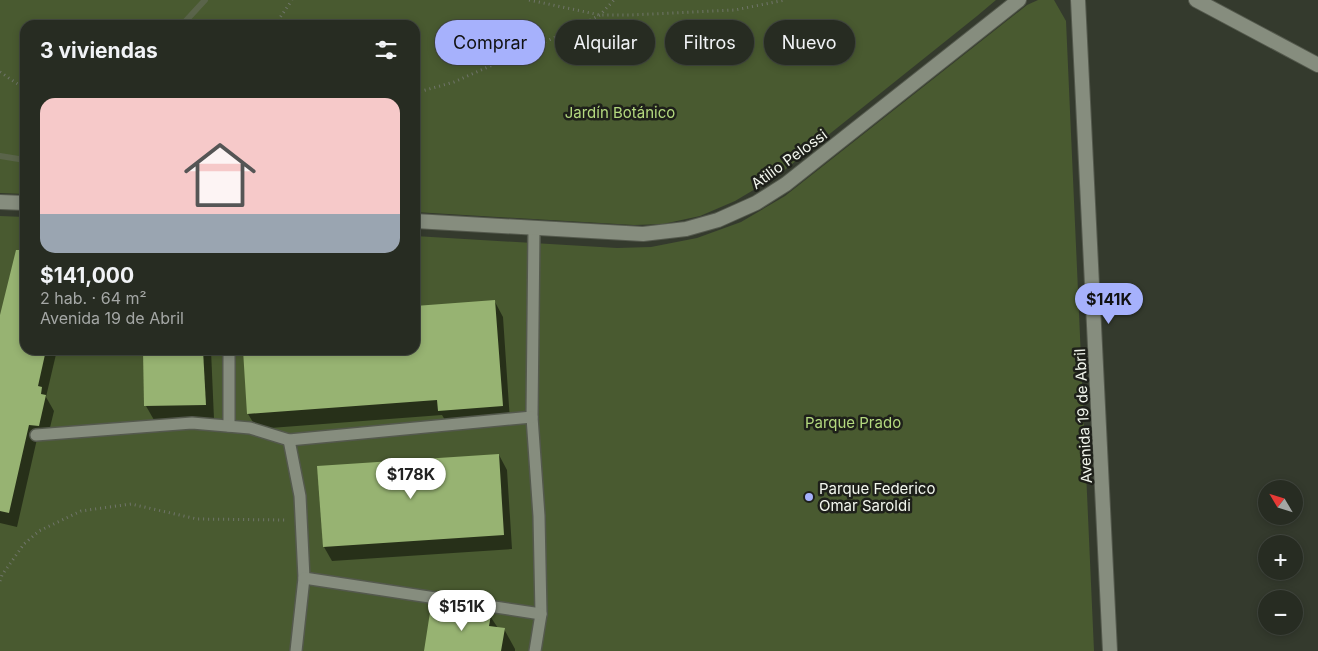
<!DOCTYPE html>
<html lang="es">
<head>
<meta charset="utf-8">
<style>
  body { margin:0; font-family:Inter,sans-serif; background:#2f342a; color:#f1f3f6; height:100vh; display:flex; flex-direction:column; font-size:19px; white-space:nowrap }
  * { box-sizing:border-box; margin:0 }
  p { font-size:16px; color:#a4a7a5 }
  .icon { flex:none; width:28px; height:28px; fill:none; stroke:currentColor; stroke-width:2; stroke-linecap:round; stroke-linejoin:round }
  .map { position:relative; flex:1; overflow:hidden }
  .side { position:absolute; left:20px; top:20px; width:400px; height:335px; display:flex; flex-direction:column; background:#272c22; border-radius:15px; box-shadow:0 2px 8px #0003,0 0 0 1px #434840 }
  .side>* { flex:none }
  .top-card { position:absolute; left:435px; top:20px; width:475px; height:45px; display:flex; gap:10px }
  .needle { width:32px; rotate:308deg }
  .tools { position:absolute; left:1258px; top:480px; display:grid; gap:10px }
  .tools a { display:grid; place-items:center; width:45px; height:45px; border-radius:50%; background:#272c22; box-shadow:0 2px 8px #0003,0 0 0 1px #434840; font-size:25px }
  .price { position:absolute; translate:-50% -42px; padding:0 11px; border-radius:18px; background:#fff; color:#222; font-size:16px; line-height:32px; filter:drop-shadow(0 1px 2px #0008) }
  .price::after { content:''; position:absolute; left:50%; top:30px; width:15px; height:11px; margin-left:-8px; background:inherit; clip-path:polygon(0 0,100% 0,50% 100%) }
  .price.active { background:#a6b1fc; color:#111 }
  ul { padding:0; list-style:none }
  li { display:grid; align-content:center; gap:10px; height:265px; padding:0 20px }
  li+li { border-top:1px solid #434840 }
  li span { display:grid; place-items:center; height:155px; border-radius:15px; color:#555 }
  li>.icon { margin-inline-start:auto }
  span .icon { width:90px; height:90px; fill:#fffc; stroke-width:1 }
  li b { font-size:21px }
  h2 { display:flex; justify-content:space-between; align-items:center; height:60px; padding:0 20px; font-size:21px }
  .pill { padding:0 18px; border-radius:22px; background:#272c22; box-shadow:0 2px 8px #0003,0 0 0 1px #434840; font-size:18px; line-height:45px }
  .pill.active { background:#a6b1fc; color:#111 }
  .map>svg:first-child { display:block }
</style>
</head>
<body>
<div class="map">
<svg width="1318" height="651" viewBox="0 0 1318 651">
  <rect width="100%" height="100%" fill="#343a2d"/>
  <g fill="#495a30">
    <polygon points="0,0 996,0 977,16 777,176 735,201 700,216 663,224 634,225 415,212 415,25 25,25 25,194 0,193"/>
    <polygon points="1038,0 1054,0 1066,21 1094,651 0,651 0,216 25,217 25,350 415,350 415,236 617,248 651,247 697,238 741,222 785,196 1027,5"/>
  </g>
  <g fill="#0007">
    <polygon points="25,252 25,350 57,350 46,397 54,411 47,440 37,439 17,527 0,523 0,320"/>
    <polygon points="415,301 419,307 495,302 503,317 510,421 448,425 442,415 257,429 248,414 244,350 415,350"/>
    <polygon points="144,350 211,350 214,419 154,420 146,406"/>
    <polygon points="499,455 507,470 512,549 332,561 324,547"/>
    <polygon points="490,616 498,628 504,629 515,649 515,651 425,651"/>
  </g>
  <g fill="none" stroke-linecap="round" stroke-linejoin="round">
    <g stroke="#5a644a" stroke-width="6">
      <polyline points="182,25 205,0"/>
      <polyline points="0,156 25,160"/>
    </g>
  </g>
  <g fill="#97b372">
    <polygon points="16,250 25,250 25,350 46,350 38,386 42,387 41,394 46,395 39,426 29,425 9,513 0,511 0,315"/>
    <polygon points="495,300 503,406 438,411 437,400 247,414 243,350 415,350 415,306"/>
    <polygon points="143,350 203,350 206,405 144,406"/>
    <polygon points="499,454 504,535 323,547 317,466"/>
    <polygon points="431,606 491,615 489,626 505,628 501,651 424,651"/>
  </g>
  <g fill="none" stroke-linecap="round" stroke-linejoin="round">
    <g stroke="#54594d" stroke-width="14">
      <g id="service">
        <polyline points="534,228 532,417 539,516 541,614 535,651"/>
        <polyline points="229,426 229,350"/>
        <polyline points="36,435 192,423 250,428 289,440 532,417"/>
        <polyline points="289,440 300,496 304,578 296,651"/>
        <polyline points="304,578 541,614"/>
      </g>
    </g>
    <g stroke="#54594d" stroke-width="16">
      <g id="minor">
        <polyline points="1196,0 1318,65"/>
        <polyline points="0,202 25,203"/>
        <polyline points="415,221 643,234 686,229 718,220 756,203 786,184 1019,0"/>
      </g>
    </g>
    <g stroke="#54594d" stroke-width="16">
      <polyline id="tertiary" points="1078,0 1110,651"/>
    </g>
    <g stroke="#70756a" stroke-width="3" stroke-dasharray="1 4" stroke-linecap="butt">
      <polyline points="529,0 600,15 630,15 735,10 785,0"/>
      <polyline points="275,25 292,0"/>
      <polyline points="0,72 25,89"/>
      <polyline points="415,93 454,82 567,32 600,15 614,0"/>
      <polyline points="0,581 2,575 24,544 39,531 81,511 131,504 197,519 285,520"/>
    </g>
    <use href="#service" stroke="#868d7e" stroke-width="11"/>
    <use href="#minor" stroke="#868d7e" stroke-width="14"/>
    <use href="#tertiary" stroke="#868d7e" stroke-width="14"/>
  </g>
  <circle fill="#a6b1fc" stroke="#1e201a" stroke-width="2" cx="809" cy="497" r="5"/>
  <g text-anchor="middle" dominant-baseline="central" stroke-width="5" stroke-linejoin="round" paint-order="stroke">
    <g font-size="15" fill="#b4d97f" stroke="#1e201a">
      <text x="620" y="112">Jardín Botánico</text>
      <text x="853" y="422">Parque Prado</text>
    </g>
    <g font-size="15" fill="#f3f7ee" stroke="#1e201a">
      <text transform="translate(789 159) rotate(-36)">Atilio Pelossi</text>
      <text transform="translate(1083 416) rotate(-93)">Avenida 19 de Abril</text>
    </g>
    <g font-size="15" fill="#f3f7ee" stroke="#1e201a" text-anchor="start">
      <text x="819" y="488">Parque Federico<tspan x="819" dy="17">Omar Saroldi</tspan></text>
    </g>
  </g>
</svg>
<div class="tools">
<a><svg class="needle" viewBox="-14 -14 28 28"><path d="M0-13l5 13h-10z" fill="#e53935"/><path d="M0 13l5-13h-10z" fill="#a4a7a5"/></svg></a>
<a>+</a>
<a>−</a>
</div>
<b class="price active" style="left:1109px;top:325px">$141K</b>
<b class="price" style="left:411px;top:500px">$178K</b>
<b class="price" style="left:462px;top:632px">$151K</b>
<div class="top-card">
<a class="pill active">Comprar</a>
<a class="pill">Alquilar</a>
<a class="pill">Filtros</a>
<a class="pill">Nuevo</a>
</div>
<section class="side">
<h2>3 viviendas<svg class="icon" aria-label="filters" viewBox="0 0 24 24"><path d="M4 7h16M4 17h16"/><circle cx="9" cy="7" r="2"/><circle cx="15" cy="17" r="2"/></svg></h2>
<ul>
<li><span style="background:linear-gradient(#f6c9c9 75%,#9aa5b1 0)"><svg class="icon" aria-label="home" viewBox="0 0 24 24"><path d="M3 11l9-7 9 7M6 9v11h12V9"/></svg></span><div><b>$141,000</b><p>2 hab. · 64 m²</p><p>Avenida 19 de Abril</p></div></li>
</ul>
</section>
</div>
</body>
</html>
